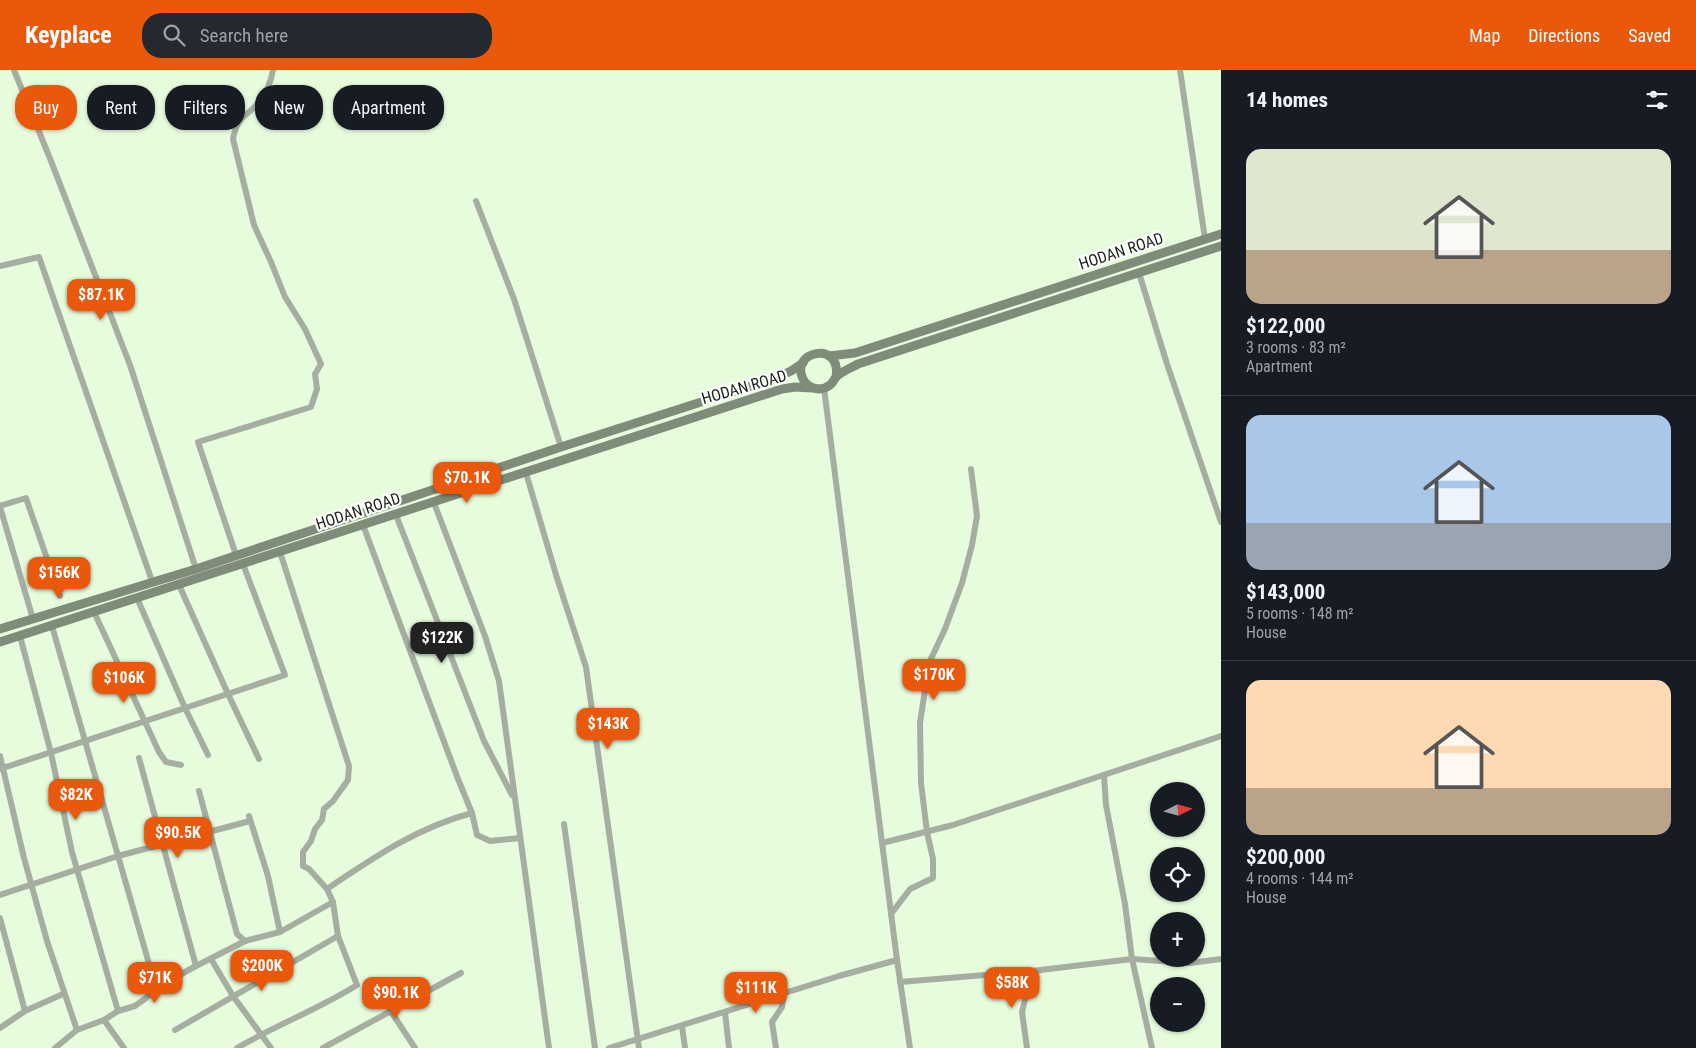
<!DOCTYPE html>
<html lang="en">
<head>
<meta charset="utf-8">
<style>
  body { margin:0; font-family:"Roboto Condensed",sans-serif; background:#242831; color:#f1f3f6; height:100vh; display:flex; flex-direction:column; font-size:19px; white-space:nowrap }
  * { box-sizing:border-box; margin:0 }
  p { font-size:16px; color:#9ea1a6 }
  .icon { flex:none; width:28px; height:28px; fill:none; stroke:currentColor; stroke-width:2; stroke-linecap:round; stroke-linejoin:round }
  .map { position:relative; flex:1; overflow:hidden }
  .panel { display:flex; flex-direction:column; background:#171b24; width:475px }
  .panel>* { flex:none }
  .guide { position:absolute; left:15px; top:15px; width:475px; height:45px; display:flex; gap:10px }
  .needle { width:32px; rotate:84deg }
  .fabs { position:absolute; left:1150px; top:712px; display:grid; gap:10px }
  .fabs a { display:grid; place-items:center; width:55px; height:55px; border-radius:50%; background:#171b24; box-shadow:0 1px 4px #0004; font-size:25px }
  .price { position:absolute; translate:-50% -42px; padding:0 11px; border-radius:10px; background:#ea580c; color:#fff; font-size:16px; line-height:32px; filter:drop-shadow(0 1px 2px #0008) }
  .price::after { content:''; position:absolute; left:50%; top:30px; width:15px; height:11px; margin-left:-8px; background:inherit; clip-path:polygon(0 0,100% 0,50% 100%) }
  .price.active { background:#222; color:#fff }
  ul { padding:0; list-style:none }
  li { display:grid; align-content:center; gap:10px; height:265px; padding:0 25px }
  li+li { border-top:1px solid #363941 }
  li span { display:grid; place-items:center; height:155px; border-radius:15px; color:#555 }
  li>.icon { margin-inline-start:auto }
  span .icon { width:90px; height:90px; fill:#fffc; stroke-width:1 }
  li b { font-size:21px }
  h2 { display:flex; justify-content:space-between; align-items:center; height:60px; padding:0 25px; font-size:21px }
  .tag { padding:0 18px; border-radius:20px; background:#171b24; box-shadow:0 1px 4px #0004; font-size:18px; line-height:45px }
  .tag.active { background:#ea580c; color:#fff }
  header { display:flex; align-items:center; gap:30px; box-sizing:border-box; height:70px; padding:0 25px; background:#ea580c; color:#fff }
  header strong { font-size:24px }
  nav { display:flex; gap:28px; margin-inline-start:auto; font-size:18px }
  .search { width:350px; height:45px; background:#242831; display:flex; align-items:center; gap:12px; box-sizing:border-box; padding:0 18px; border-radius:20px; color:#9ea1a6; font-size:19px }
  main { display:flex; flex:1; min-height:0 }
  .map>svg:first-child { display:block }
</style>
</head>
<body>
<header>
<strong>Keyplace</strong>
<div class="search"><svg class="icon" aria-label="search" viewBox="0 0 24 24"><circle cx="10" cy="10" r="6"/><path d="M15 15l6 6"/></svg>Search here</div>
<nav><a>Map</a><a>Directions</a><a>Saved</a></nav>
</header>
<main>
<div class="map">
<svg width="1221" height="978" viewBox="0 0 1221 978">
  <rect width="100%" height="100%" fill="#e6fcdc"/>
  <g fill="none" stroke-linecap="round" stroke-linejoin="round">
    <g stroke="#a5aea1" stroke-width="6">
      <polyline points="14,0 51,91 130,295 196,499"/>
      <polyline points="1180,0 1205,169"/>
      <polyline points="476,131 514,229 561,377"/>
      <polyline points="0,196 39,187 152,511"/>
      <polyline points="1139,203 1167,294 1221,452"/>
      <polyline points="824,318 897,890 910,978"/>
      <polyline points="526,403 557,508 586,597 639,978"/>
      <polyline points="434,433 485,566 499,611 549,978"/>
      <polyline points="0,436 26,428 60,526"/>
      <polyline points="0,437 33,549"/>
      <polyline points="396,445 484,671 512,725"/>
      <polyline points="363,455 458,709 472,743 477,765 490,771 520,768"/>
      <path d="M236,485l-38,-113 113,-35 6,-18 -2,-15 6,-10 -16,-35 -20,-32 -14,-35 -17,-37 -21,-86c5,-25 13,-21 26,-37 8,-10 12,-20 14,-32"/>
      <polyline points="179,515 228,624 259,689"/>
      <polyline points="137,528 185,638 208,685"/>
      <polyline points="94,542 159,682 166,692 181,695"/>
      <polyline points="52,556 156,918"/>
      <polyline points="20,566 51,683 72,782 118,941"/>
      <polyline points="0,686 24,788 47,871 77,960"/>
      <polyline points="139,688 196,896"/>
      <polyline points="0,699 285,605 243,494"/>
      <polyline points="1104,705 1106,735 1125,834 1132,889 1152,978"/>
      <polyline points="199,721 237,864 245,871"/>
      <polyline points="249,746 268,806 280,862"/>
      <polyline points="564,754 595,978"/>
      <polyline points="882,773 953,755 1221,666"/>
      <path d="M327,819c46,-31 91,-62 145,-76"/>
      <polyline points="0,825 118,786 250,751"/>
      <polyline points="891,844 910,819 933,808 933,789 927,762 921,713 920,653 929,593 945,559 962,513 972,475 977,446 971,399"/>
      <polyline points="0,848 25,941"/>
      <polyline points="211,889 233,926 271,978"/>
      <polyline points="900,912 1032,901 1132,889 1190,893 1221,889"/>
      <polyline points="390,940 415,978"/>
      <polyline points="725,942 729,978"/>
      <polyline points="104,950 124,978"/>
      <polyline points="682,956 685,978"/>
      <polyline points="0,958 25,941 63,924"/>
      <polyline points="175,960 338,866"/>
      <polyline points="55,978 77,960 104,950 118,941 135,936 146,928 156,918 196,896 245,871 280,862 333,832"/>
      <path d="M237,978c39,-23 82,-39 120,-63l-19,-49 -5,-34 -6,-13 -18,-20 -6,-3v-14l8,-11 4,-12 7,-9 2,-11 9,-8 15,-21 1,-14 -69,-214"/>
      <polyline points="323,978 461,903"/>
      <polyline points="609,978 839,906 897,890"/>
      <polyline points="776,978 772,952 782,937 784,923"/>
      <polyline points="1027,978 1022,942 1032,901"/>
    </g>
    <g stroke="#7f8c79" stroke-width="9">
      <polyline points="829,286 855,283 1221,164"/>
      <path d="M836,307c6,-37 -47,-26 -33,2 5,10 18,13 27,6 3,-2 4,-6 7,-9 6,-5 14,-8 21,-12l363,-118"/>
      <polyline points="0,559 196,499 561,377 776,308 791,301 803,293"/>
      <polyline points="0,572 782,319 795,317 812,318"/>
    </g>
  </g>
  <g text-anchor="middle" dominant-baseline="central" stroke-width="4.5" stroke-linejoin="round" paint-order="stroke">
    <g font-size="16" fill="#192115" stroke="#fff">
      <text transform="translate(1121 181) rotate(-18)">HODAN ROAD</text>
      <text transform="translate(744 317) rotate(-16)">HODAN ROAD</text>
      <text transform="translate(358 441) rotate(-18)">HODAN ROAD</text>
    </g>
  </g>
</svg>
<div class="fabs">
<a><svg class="needle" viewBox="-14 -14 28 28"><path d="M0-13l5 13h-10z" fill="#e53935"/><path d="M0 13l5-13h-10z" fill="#9ea1a6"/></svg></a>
<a><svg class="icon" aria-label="locate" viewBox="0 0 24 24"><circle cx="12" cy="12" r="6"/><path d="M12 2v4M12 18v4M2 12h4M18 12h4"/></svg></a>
<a>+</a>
<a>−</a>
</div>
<b class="price" style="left:101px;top:251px">$87.1K</b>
<b class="price" style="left:467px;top:434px">$70.1K</b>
<b class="price" style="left:59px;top:529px">$156K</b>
<b class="price active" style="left:442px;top:594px">$122K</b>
<b class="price" style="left:934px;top:631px">$170K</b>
<b class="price" style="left:124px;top:634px">$106K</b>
<b class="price" style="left:608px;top:680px">$143K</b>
<b class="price" style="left:76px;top:751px">$82K</b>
<b class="price" style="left:178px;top:789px">$90.5K</b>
<b class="price" style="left:262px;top:922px">$200K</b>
<b class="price" style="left:155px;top:934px">$71K</b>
<b class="price" style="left:1012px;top:939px">$58K</b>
<b class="price" style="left:756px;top:944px">$111K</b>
<b class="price" style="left:396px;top:949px">$90.1K</b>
<div class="guide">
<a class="tag active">Buy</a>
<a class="tag">Rent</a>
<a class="tag">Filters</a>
<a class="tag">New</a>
<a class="tag">Apartment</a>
</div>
</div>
<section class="panel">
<h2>14 homes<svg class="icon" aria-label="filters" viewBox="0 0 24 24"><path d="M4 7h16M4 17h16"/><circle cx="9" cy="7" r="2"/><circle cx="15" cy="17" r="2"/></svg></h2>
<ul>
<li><span style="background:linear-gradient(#dfe7d0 65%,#b9a48a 0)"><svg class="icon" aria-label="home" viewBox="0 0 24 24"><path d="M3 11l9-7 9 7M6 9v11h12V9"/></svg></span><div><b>$122,000</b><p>3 rooms · 83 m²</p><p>Apartment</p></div></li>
<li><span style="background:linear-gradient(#a9c7e8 70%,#9aa5b1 0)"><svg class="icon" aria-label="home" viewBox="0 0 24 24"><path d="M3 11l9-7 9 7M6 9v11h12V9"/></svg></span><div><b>$143,000</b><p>5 rooms · 148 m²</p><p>House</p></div></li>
<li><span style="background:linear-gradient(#ffd9b3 70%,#b9a48a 0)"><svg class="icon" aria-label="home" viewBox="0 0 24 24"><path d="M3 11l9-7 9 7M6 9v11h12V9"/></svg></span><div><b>$200,000</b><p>4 rooms · 144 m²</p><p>House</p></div></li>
</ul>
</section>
</main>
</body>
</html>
